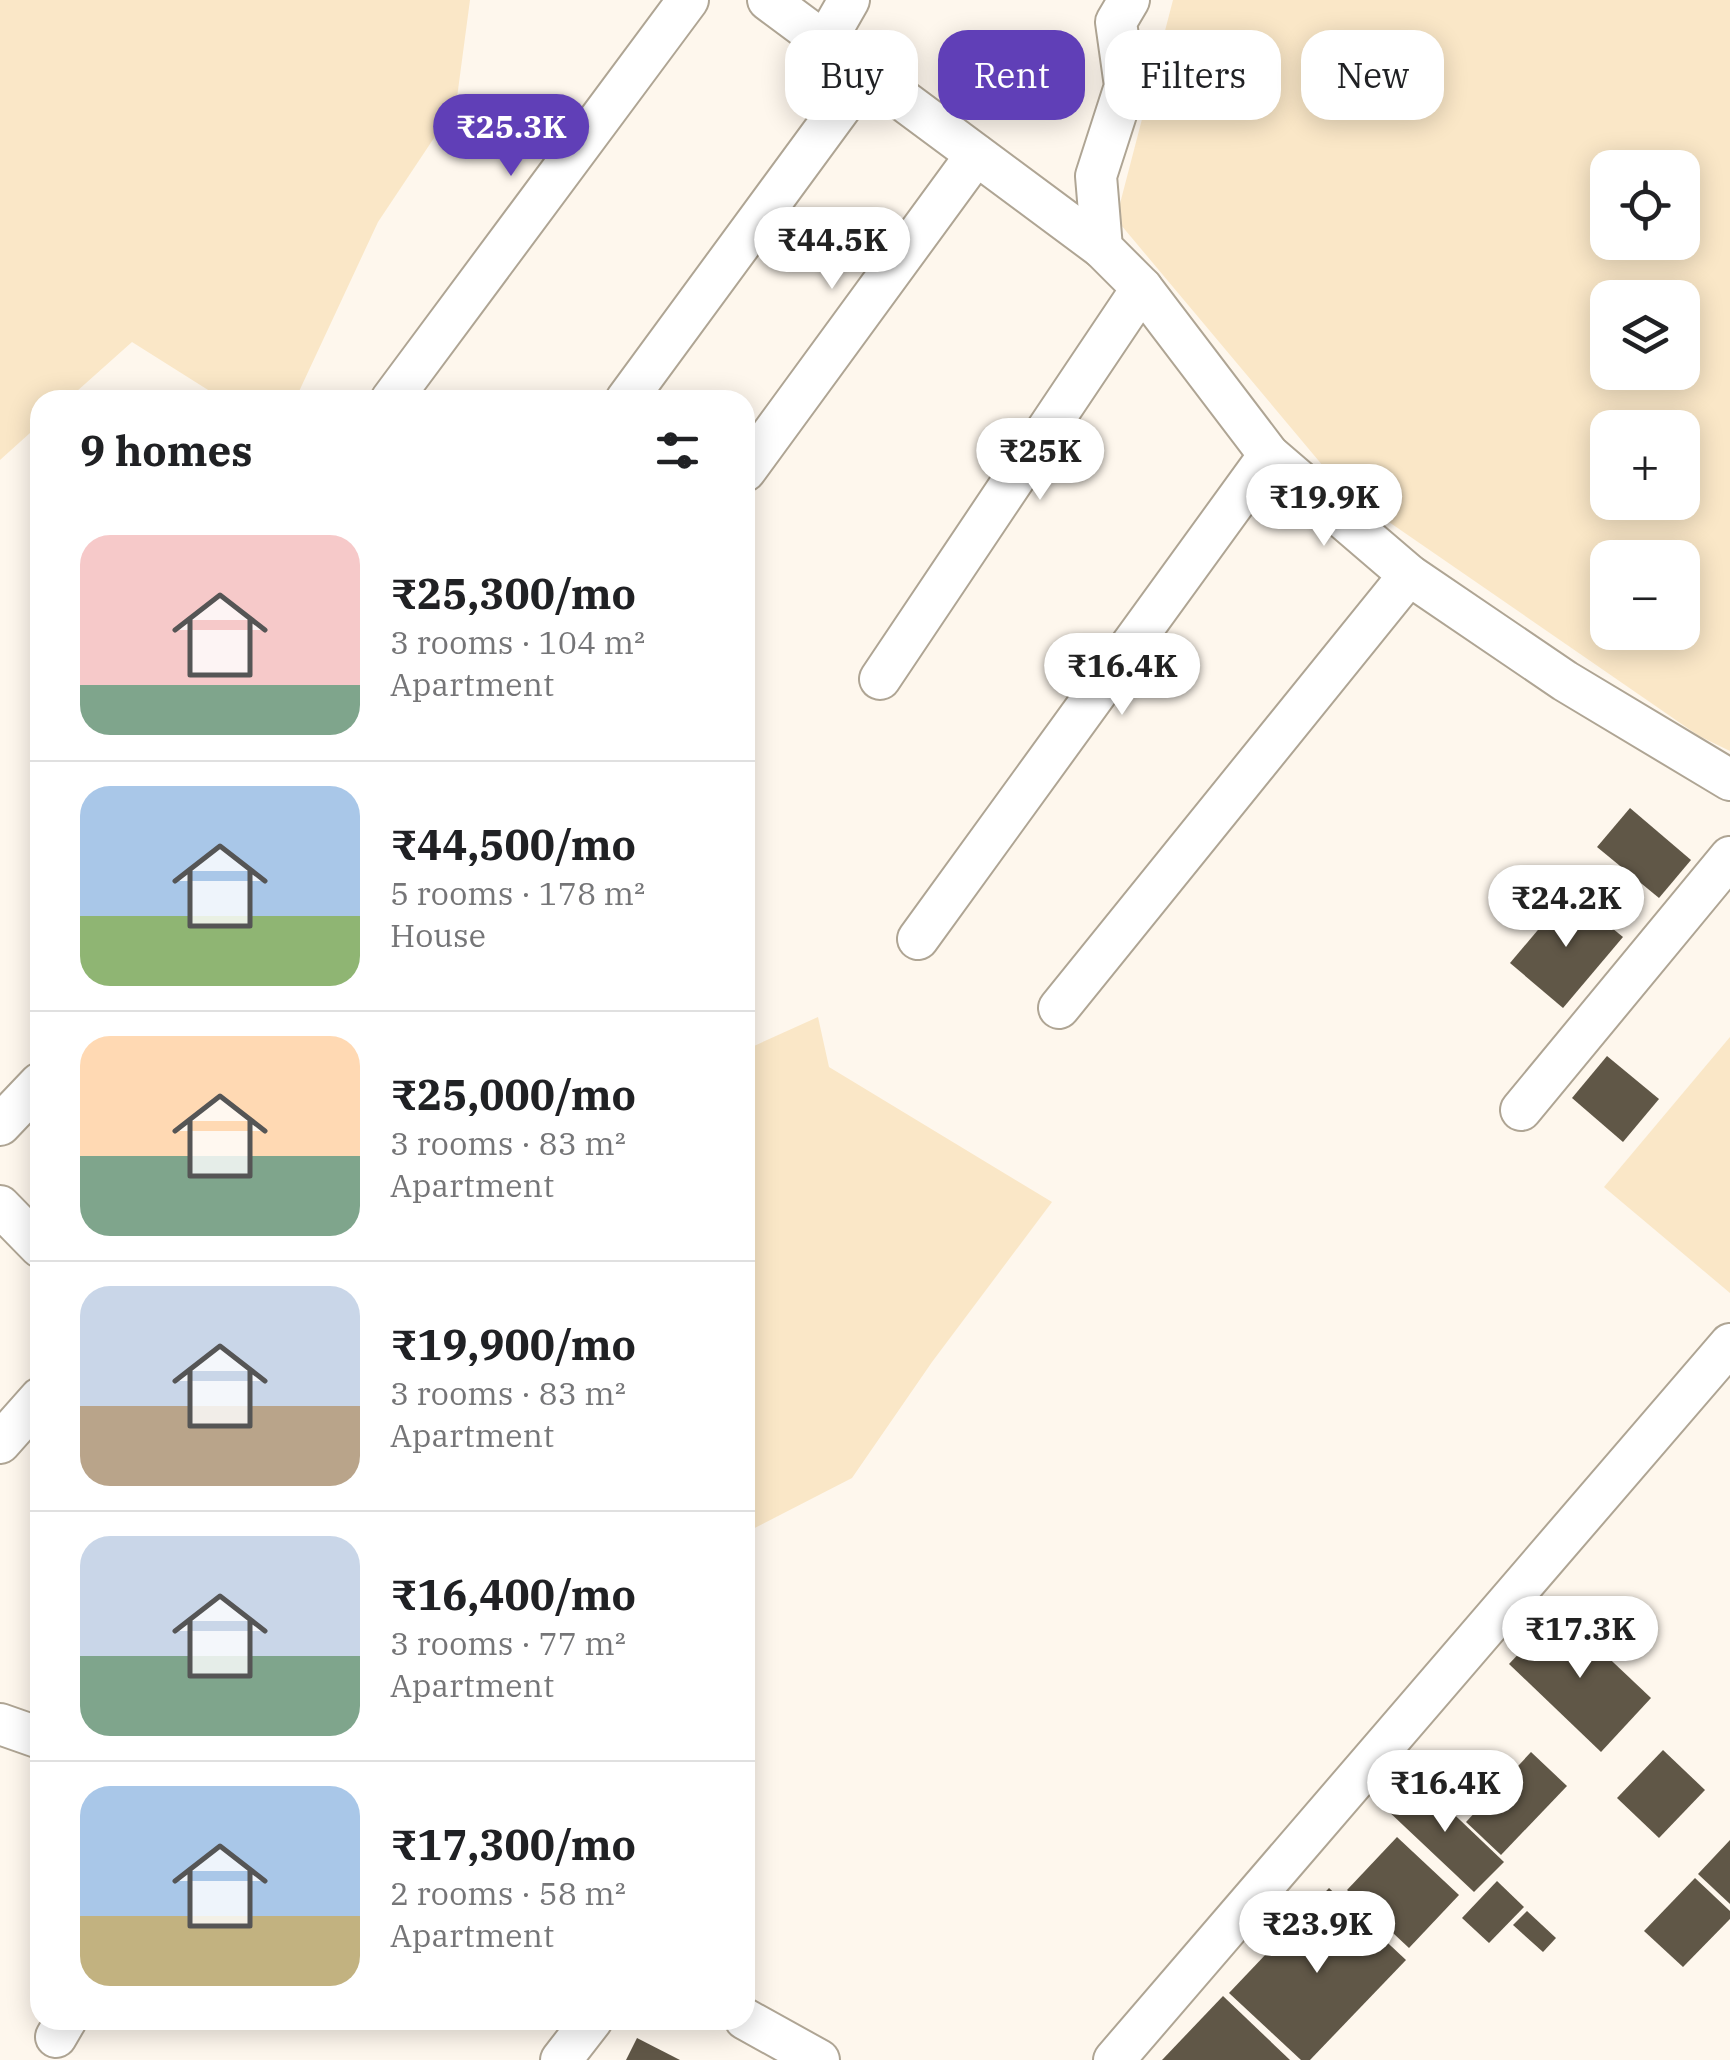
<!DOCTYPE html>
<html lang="en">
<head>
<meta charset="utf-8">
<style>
  body { margin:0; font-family:"IBM Plex Serif",serif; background:#f2f2f2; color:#202124; height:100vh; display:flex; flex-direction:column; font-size:38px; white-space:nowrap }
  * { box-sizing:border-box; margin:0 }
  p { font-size:32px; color:#757577 }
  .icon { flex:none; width:55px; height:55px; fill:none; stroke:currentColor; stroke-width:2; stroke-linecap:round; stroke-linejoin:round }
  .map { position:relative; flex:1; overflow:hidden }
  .drawer { position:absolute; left:30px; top:390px; width:725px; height:1640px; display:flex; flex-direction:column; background:#fff; border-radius:30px; box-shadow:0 5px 25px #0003 }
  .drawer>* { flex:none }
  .hud { position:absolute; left:785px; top:30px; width:795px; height:90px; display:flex; gap:20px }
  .controls { position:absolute; left:1590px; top:150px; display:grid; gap:20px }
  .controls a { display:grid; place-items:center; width:110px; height:110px; border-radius:20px; background:#fff; box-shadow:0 5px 25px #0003; font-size:50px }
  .price { position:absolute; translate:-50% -85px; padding:0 22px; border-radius:35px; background:#fff; color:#222; font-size:32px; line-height:65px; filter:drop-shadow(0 2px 5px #0008) }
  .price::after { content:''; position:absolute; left:50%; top:60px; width:30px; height:22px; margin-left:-15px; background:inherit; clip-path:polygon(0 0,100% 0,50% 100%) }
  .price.on { background:#603fb7; color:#fff }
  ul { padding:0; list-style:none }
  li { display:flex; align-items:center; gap:30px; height:250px; padding:0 50px }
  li+li { border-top:2px solid #e0e0e0 }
  li span { display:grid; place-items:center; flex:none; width:280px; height:200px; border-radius:30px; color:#555 }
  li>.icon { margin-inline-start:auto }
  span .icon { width:120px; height:120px; fill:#fffc; stroke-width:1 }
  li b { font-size:42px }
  h2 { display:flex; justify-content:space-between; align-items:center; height:120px; padding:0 50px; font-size:42px }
  .chip { padding:0 35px; border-radius:30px; background:#fff; box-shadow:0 5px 25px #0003; font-size:35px; line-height:90px }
  .chip.on { background:#603fb7; color:#fff }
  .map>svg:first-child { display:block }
</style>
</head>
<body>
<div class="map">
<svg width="1730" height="2060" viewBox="0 0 1730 2060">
  <rect width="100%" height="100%" fill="#fef7ed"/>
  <g fill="#fae7c7" fill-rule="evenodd">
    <polygon points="0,0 470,0 456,105 378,222 295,400 224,400 132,342 67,400 40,400 40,424 0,460"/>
    <path d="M1173,0h557v751l-31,-15 -355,-245 -228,-272zM1608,168h74v74h-74zM1608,298h74v74h-74zM1608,428h74v74h-74zM1608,558h74v74h-74z"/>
    <polygon points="818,1017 829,1067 1052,1202 932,1362 852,1478 745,1533 745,1050"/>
    <polygon points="1730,1037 1730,1293 1604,1187"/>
  </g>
  <g fill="#605747">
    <polygon points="1630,808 1691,860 1659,898 1597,847"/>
    <polygon points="1569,893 1623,937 1563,1008 1510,963"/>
    <polygon points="1607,1056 1659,1099 1623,1142 1572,1098"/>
    <polygon points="1559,1611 1651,1698 1601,1752 1509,1664"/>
    <polygon points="1663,1750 1705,1790 1659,1838 1617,1798"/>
    <polygon points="1531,1752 1567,1786 1501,1855 1466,1822"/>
    <polygon points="1416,1778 1504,1862 1474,1892 1386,1809"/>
    <polygon points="1397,1837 1459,1895 1409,1948 1347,1890"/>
    <polygon points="1730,1840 1730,1904 1698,1874"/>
    <polygon points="1695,1878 1730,1911 1730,1919 1683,1967 1644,1931"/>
    <polygon points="1497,1881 1524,1907 1489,1943 1462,1918"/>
    <polygon points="1329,1888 1406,1960 1310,2060 1301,2060 1229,1993"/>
    <polygon points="1527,1911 1556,1938 1543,1952 1513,1925"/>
    <polygon points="1223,1996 1290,2060 1162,2060"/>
    <polygon points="637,2038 680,2060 626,2060"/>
  </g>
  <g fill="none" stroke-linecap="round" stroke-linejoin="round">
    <g stroke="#afa594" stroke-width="44">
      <g id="minor">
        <polyline points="768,0 1102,248"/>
        <polyline points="1129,0 1116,22 1125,86 1096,176 1102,248 1142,288 1269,455 1409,575 1565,681 1730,780"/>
        <polyline points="825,42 849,0"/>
        <polyline points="391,400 688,0"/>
        <polyline points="626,400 866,73"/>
        <polyline points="745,471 976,155"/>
        <polyline points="880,679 1142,288"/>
        <polyline points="918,939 1269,455"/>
        <polyline points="1059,1008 1409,575"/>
        <polyline points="1521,1110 1730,857"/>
        <polyline points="0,1125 40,1083"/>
        <polyline points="0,1206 40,1247"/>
        <polyline points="0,1443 40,1398"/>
        <polyline points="0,1724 40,1738"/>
        <polyline points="745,2019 819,2060"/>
        <polyline points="56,2037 66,2020"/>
        <polyline points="561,2060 592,2020"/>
        <polyline points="1114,2060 1730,1344"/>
      </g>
    </g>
    <use href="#minor" stroke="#fff" stroke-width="40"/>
  </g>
</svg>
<div class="controls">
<a><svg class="icon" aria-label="locate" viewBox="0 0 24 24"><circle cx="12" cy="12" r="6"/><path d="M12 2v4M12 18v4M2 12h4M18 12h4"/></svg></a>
<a><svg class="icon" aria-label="layers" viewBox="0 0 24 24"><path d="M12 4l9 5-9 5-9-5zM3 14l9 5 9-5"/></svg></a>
<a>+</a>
<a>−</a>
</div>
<b class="price on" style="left:511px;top:179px">₹25.3K</b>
<b class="price" style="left:832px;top:292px">₹44.5K</b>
<b class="price" style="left:1040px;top:503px">₹25K</b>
<b class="price" style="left:1324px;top:549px">₹19.9K</b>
<b class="price" style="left:1122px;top:718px">₹16.4K</b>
<b class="price" style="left:1566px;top:950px">₹24.2K</b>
<b class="price" style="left:1580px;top:1681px">₹17.3K</b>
<b class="price" style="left:1445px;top:1835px">₹16.4K</b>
<b class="price" style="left:1317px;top:1976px">₹23.9K</b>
<div class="hud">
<a class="chip">Buy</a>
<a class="chip on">Rent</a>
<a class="chip">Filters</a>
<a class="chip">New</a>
</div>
<section class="drawer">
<h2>9 homes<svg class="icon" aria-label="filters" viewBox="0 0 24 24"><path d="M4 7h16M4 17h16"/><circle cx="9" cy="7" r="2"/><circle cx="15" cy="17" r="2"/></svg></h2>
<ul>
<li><span style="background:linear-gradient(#f6c9c9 75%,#7fa58c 0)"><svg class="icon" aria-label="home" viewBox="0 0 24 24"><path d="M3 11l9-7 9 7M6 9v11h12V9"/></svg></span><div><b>₹25,300/mo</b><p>3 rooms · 104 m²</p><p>Apartment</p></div></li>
<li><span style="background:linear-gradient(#a9c7e8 65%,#8fb573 0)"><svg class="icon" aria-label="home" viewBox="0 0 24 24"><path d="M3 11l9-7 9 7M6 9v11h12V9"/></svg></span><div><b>₹44,500/mo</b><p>5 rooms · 178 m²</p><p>House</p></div></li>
<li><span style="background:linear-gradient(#ffd9b3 60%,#7fa58c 0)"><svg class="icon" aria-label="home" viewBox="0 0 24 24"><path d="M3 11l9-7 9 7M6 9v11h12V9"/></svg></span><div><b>₹25,000/mo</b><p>3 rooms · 83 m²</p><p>Apartment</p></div></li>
<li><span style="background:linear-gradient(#c9d6e8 60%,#b9a48a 0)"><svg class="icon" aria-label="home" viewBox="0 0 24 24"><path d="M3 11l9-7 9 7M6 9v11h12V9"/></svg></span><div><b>₹19,900/mo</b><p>3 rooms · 83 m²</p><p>Apartment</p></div></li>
<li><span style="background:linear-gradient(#c9d6e8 60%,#7fa58c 0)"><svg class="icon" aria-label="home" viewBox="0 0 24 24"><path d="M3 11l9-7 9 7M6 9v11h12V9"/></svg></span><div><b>₹16,400/mo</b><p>3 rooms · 77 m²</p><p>Apartment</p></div></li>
<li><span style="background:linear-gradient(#a9c7e8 65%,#c2b280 0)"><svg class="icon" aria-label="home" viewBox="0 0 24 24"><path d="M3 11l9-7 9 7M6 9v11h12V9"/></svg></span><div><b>₹17,300/mo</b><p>2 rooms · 58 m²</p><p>Apartment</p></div></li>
</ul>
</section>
</div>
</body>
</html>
